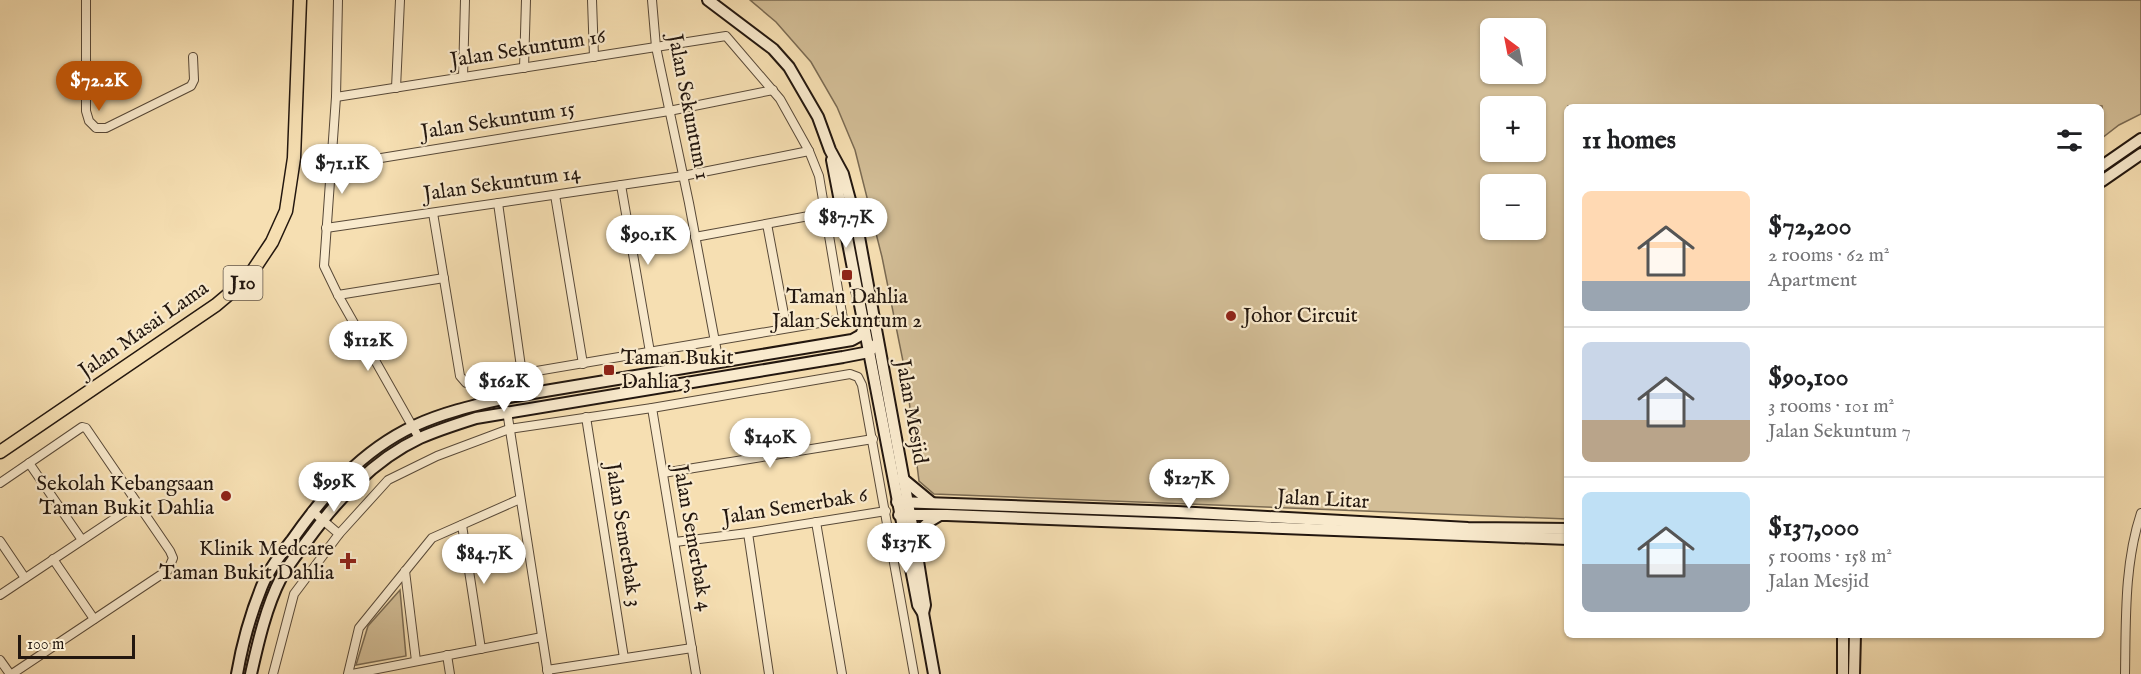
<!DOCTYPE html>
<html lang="en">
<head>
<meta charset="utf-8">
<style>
  body { margin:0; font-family:"IM FELL English",serif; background:#f2f2f2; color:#202124; height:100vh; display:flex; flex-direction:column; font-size:22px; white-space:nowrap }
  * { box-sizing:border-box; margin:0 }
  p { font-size:20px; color:#757577 }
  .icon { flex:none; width:33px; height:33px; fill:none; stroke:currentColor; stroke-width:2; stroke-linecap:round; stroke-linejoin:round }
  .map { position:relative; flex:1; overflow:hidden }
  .drawer { position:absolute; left:1564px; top:104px; width:540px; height:534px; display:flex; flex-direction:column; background:#fff; border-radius:9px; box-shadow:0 2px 4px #0004 }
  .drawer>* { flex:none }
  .needle { width:39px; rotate:328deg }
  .fabs { position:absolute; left:1480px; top:18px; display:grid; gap:12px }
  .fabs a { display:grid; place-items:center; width:66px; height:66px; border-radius:9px; background:#fff; box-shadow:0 2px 4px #0004; font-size:30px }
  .scale { position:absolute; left:18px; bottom:15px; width:117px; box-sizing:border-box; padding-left:6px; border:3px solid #23170f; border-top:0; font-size:16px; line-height:21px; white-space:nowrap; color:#23170f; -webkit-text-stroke:4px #f9eacd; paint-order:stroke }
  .price { position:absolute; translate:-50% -51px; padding:0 14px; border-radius:21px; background:#fff; color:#222; font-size:20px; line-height:39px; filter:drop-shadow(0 2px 3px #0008) }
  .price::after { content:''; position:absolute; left:50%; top:36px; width:18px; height:14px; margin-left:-9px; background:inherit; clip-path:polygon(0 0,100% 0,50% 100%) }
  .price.active { background:#b45309; color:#fff }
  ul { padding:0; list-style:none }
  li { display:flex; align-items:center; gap:18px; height:150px; padding:0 18px }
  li+li { border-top:2px solid #e0e0e0 }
  li span { display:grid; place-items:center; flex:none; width:168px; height:120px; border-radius:9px; color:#555 }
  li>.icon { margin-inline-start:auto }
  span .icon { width:72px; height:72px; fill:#fffc; stroke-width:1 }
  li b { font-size:26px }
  h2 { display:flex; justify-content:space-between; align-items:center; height:72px; padding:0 18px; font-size:26px }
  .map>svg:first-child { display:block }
</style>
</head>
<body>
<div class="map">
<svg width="2141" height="674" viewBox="0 0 2141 674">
  <rect width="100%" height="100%" fill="#f6dfb2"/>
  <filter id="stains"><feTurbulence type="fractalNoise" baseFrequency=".00333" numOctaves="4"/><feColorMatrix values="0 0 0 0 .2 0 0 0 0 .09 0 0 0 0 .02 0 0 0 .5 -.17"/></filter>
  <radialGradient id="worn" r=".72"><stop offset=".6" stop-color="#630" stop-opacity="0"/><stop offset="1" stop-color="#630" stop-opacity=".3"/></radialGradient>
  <g fill="#d2bd96" stroke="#7a6a52" stroke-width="1.5" fill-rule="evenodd">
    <path d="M750,0h1391v114l-22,11 -17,13v-32h-534l-1,413 -633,-25 -15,-13 -13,-105 -24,-119 -27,-107 -18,-43 -26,-45 -35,-40zM1491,28h45v46h-45zM1491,106h45v46h-45zM1491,184h45v46h-45z"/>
    <polygon points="400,590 406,656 356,665 368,626"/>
  </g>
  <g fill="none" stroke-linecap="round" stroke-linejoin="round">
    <g stroke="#584938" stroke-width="10">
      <g id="street">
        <polyline points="86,0 86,111 89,121 96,128 106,128 191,86 194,80 193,57"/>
        <polyline points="338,0 336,97 324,266 338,295 419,438"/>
        <polyline points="592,0 594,57"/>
        <polyline points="652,0 656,47 689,203 719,363"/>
        <polyline points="524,68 526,0"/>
        <polyline points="463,77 465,0"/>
        <polyline points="396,88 400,0"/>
        <polyline points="336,97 726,36 780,99 809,151 819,176 843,319 466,383 460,376 433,213"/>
        <polyline points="332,166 669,111 773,90"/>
        <polyline points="621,185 650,352"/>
        <polyline points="555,195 583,364"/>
        <polyline points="498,203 522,374"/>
        <polyline points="767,224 786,325"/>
        <polyline points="326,228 683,176 809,151"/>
        <polyline points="695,237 825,213"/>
        <polyline points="338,295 444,278"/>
        <polyline points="652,408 696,674"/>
        <polyline points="507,411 548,674"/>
        <polyline points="586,417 624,658"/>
        <polyline points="29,463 82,540"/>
        <polyline points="663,473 873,439"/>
        <polyline points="0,483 82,427 86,428 170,551 173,558 168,570 12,674"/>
        <polyline points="312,511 339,534"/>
        <polyline points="816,522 842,674"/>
        <polyline points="462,525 481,649"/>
        <polyline points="748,533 769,674"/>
        <polyline points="0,541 25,578"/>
        <polyline points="675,542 748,533 886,511"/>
        <polyline points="53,559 94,619"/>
        <polyline points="405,571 416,661"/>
        <polyline points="0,595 138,503"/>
        <polyline points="447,655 450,674"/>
        <polyline points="0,660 10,674"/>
        <polyline points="547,670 692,648"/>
        <polyline points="273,674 294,594 339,534 388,480 437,456 509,429 652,408 850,374 858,377 862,385 914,674"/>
        <polyline points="348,674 359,628 432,538 520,499"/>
        <polyline points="352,674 542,637"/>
        <path d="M2125,674c1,-53 -1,-110 16,-161"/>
      </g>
    </g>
    <g stroke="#23170f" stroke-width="14">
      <g id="secondary">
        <polyline points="708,0 773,49 789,67 818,117 830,150 843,174 857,226 914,536 925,605 923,613"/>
        <polyline points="832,160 918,605 923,613 934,674"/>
        <polyline points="2102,166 2141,139"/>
        <polyline points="2102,181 2141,154"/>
        <polyline points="903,479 932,503"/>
        <polyline points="897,502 1177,512 1468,528 1568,529"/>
        <polyline points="899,515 947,515 1568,539"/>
        <polyline points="914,536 930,521 940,515"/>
        <path d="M237,674c5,-29 14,-61 25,-88 7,-17 19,-32 30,-46 33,-47 69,-89 122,-114 32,-15 67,-22 101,-30l337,-56 9,-5 4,-10"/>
        <path d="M251,674c7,-31 15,-67 30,-96 7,-13 17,-25 26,-37 30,-41 66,-81 113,-103 18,-8 37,-14 56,-20l367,-61 26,-5 9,-10"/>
        <polyline points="1843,674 1843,634"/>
        <polyline points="1854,674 1855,634"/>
      </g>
    </g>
    <g stroke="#23170f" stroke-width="15">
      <polyline id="primary" points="0,452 216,305 248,278 272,242 286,211 294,158 300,0"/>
    </g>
    <use href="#street" stroke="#f9eacd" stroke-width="8"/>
    <use href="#secondary" stroke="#f9eacd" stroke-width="10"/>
    <use href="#primary" stroke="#f6dfb2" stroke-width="12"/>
  </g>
  <g fill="#8f2418" stroke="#f9eacd" stroke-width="2">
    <rect x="841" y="269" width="12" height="12" rx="3"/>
    <circle cx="1231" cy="316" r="6"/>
    <rect x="603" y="364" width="12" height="12" rx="3"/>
    <circle cx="226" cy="496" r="6"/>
    <path d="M345 552h6v6h6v6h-6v6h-6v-6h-6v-6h6z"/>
  </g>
  <g text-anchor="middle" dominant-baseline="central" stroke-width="4.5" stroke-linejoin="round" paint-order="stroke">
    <rect fill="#f9eacd" stroke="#635648" stroke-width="1.5" x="223.5" y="266" width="39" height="34" rx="4.5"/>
    <g font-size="20" font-weight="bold" fill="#23170f">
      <text x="243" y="283">J10</text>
    </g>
    <g font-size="21" fill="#23170f" stroke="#f9eacd">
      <text transform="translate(528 49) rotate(-9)">Jalan Sekuntum 16</text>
      <text transform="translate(688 107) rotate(79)">Jalan Sekuntum 1</text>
      <text transform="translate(498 121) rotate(-9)">Jalan Sekuntum 15</text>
      <text transform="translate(502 184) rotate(-8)">Jalan Sekuntum 14</text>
      <text transform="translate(144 330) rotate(-35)">Jalan Masai Lama</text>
      <text transform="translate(911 412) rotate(80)">Jalan Mesjid</text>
      <text transform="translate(1323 500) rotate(3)">Jalan Litar</text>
      <text transform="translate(795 507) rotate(-9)">Jalan Semerbak 6</text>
      <text transform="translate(623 535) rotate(81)">Jalan Semerbak 3</text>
      <text transform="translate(692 538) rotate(80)">Jalan Semerbak 4</text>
    </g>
    <g font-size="21" fill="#23170f" stroke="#f9eacd" text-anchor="start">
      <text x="847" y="297" text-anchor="middle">Taman Dahlia<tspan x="847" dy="24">Jalan Sekuntum 2</tspan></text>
      <text x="1243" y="316">Johor Circuit</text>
      <text x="621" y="358">Taman Bukit<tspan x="621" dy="24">Dahlia 3</tspan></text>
      <text x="214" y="484" text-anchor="end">Sekolah Kebangsaan<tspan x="214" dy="24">Taman Bukit Dahlia</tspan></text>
      <text x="334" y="549" text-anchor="end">Klinik Medcare<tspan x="334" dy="24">Taman Bukit Dahlia</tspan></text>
    </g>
  </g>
  <rect width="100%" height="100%" filter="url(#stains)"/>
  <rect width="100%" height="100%" fill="url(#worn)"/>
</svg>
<div class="fabs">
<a><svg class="needle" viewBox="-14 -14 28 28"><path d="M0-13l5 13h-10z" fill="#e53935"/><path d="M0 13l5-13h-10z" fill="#757577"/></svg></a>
<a>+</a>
<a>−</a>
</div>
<div class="scale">100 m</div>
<b class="price active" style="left:99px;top:112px">$72.2K</b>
<b class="price" style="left:342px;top:195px">$71.1K</b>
<b class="price" style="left:846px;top:249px">$87.7K</b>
<b class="price" style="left:648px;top:266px">$90.1K</b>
<b class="price" style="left:368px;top:372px">$112K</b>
<b class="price" style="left:504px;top:413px">$162K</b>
<b class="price" style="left:770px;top:469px">$140K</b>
<b class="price" style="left:1189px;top:510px">$127K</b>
<b class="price" style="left:334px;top:513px">$99K</b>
<b class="price" style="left:906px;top:574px">$137K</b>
<b class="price" style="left:484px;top:585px">$84.7K</b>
<section class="drawer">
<h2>11 homes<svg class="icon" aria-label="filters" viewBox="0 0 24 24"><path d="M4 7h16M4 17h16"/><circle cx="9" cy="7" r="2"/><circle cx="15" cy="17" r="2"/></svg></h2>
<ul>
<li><span style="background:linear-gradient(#ffd9b3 75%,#9aa5b1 0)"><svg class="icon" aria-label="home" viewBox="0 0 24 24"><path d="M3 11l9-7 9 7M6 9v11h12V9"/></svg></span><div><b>$72,200</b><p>2 rooms · 62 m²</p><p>Apartment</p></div></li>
<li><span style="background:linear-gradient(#c9d6e8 65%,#b9a48a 0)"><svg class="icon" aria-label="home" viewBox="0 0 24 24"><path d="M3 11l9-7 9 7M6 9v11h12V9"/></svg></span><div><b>$90,100</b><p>3 rooms · 101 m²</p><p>Jalan Sekuntum 7</p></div></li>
<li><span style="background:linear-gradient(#bfe0f5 60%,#9aa5b1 0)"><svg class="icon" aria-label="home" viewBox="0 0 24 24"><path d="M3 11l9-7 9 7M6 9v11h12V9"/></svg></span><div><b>$137,000</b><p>5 rooms · 158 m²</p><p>Jalan Mesjid</p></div></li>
</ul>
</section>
</div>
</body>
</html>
